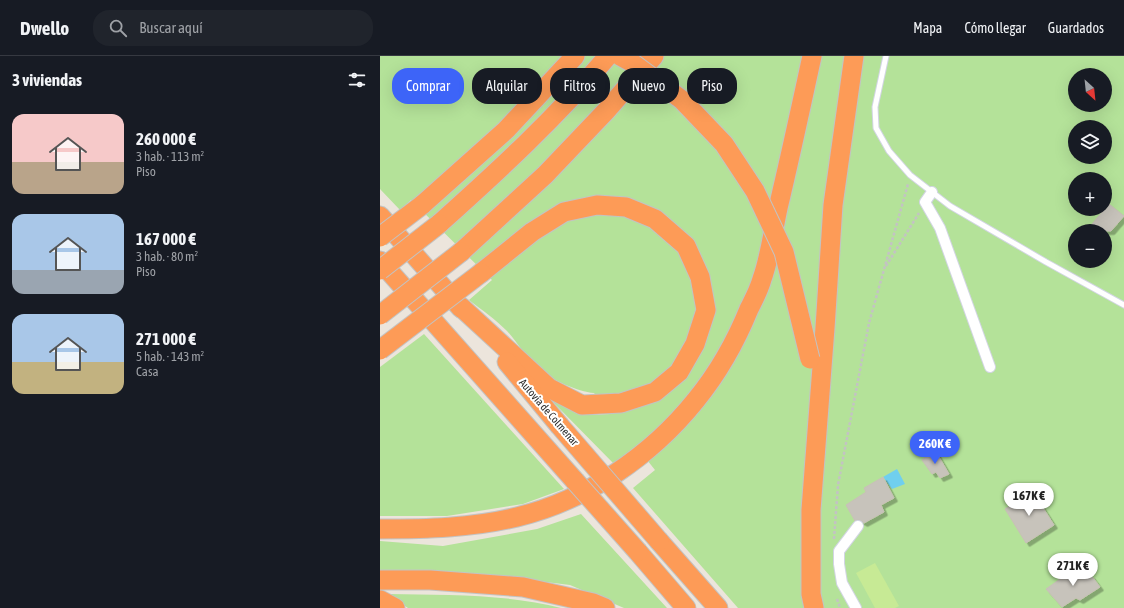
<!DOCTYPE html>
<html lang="es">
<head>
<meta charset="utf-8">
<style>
  body { margin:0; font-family:"Asap Condensed",sans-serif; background:#20242c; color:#f1f3f6; height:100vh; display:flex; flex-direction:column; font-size:15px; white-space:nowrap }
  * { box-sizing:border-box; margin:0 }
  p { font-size:13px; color:#9ea1a6 }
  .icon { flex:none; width:22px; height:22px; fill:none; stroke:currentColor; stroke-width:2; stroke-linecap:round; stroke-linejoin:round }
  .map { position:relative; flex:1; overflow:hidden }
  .details { display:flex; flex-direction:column; background:#171b24; width:380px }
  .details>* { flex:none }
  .top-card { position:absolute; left:12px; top:12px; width:380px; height:36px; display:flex; gap:8px }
  .needle { width:26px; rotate:153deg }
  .buttons { position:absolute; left:688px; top:12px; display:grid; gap:8px }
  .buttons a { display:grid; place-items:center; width:44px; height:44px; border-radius:50%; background:#171b24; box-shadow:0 4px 16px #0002; font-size:20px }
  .price { position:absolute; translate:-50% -34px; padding:0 9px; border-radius:14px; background:#fff; color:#222; font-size:13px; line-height:26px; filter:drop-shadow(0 1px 2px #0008) }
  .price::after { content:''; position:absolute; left:50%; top:24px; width:12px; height:9px; margin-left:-6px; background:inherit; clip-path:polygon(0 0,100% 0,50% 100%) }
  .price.active { background:#3d64f8; color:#fff }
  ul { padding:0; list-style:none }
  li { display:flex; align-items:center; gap:12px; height:100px; padding:0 12px }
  li span { display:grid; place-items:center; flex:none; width:112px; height:80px; border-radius:12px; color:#555 }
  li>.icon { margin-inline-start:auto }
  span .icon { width:48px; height:48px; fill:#fffc; stroke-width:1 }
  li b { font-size:17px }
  h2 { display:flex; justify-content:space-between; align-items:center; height:48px; padding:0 12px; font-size:17px }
  .chip { padding:0 14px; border-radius:16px; background:#171b24; box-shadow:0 4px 16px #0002; font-size:14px; line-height:36px }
  .chip.active { background:#3d64f8; color:#fff }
  header { display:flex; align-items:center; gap:24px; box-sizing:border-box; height:56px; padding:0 20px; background:#171b24; border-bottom:1px solid #363941 }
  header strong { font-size:19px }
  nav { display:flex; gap:22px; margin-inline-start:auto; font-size:14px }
  .search { width:280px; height:36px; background:#20242c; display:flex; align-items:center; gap:10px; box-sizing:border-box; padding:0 14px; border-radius:16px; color:#9ea1a6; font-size:15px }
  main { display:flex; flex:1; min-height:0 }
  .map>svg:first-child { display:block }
</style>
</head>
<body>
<header>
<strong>Dwello</strong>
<div class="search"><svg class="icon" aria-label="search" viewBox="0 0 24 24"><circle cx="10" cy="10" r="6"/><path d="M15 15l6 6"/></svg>Buscar aquí</div>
<nav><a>Mapa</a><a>Cómo llegar</a><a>Guardados</a></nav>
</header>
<main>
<section class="details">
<h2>3 viviendas<svg class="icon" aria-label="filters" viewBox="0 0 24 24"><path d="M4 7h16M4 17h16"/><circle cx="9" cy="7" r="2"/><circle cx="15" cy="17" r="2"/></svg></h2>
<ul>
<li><span style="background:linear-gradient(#f6c9c9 60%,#b9a48a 0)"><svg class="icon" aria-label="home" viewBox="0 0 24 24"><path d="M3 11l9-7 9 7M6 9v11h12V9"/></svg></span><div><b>260 000 €</b><p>3 hab. · 113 m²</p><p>Piso</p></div></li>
<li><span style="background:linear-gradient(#a9c7e8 70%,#9aa5b1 0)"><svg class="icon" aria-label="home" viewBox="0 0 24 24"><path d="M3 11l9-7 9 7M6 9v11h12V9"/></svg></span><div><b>167 000 €</b><p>3 hab. · 80 m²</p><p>Piso</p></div></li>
<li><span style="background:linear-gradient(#a9c7e8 60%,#c2b280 0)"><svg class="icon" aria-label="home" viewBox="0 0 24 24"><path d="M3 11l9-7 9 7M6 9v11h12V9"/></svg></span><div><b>271 000 €</b><p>5 hab. · 143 m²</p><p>Casa</p></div></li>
</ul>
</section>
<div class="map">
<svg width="744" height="552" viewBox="0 0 744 552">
  <defs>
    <filter id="shadow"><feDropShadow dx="3.5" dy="3.5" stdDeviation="0" flood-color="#0004"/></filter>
  </defs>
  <rect width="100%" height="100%" fill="#ece5dc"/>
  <g fill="#b4e299" fill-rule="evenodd">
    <path d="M0,0h744v552h-386l-105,-120 22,-18 -19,-24 -22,18 -62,-63 40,14 18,-1 -16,-21c-16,-1 -44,-14 -56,-24 -12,-11 -20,-26 -31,-38 -12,-12 -25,-21 -38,-31l23,-20 -81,-80 -11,10 -20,-21zM695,19h30v30h-30zM695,71h30v30h-30zM695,123h30v30h-30zM695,175h30v30h-30z"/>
    <polygon points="44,278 184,433 143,448 67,460 0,460 0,311"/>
    <polygon points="201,458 287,552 244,552 190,529 109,519 32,514 0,515 0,485 63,490 157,473"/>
    <path d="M9,538c56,1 119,0 172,14h-153l-15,-10z"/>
  </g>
  <polygon fill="#c7ea95" points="495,507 519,550 515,552 495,552 476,517"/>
  <polygon fill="#70cfee" points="517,413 525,428 512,433 503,421"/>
  <g fill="#c7c3bb" stroke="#c8c1b6" filter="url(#shadow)">
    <polygon points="729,148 744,160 731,175 706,175"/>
    <polygon points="555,394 569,418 560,422 556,416 552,418 542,404"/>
    <polygon points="503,421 514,442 501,449 504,456 484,467 479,464 475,465 466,449 486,436 484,432"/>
    <polygon points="653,436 674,469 646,487 625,453"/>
    <polygon points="697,511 706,523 711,519 720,531 700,544 696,542 682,551 666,533"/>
  </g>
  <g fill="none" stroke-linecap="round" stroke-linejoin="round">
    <g stroke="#d2d5e3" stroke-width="7">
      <polyline id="lane" points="506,0 495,51 496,72 509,95 530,119 570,150 666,206 744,249"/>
    </g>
    <g stroke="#d2d5e3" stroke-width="12">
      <g id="street">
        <polyline points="552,136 545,146 560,172 610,311"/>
        <polyline points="476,552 462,527 459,508 459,495 478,470"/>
      </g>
    </g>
    <g stroke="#c3c3c3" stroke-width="21">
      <g id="highway">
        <polyline points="42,149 126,74 195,0"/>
        <polyline points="0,160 81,252"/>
        <path d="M59,168c59,-53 118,-107 169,-168"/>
        <polyline points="81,196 165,119 226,55 274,0"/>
        <polyline points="0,205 195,425"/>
        <polyline points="81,251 169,332 202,349 241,347 275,336 299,316 315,288 326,254 320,221 306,190 275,163 246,151 217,149 184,156 152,176 101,217"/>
        <polyline points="127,306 179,369"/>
        <path d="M0,473c46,0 92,-1 137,-12 70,-17 134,-61 179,-117 22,-27 40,-59 53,-91 5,-10 10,-19 13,-30 8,-22 11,-48 16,-71 12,-50 23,-101 34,-152"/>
        <polyline points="279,485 338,552"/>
        <polyline points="258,496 306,552"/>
        <polyline points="0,524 50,524 143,531 213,547 225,552"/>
        <polyline points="0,544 15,552"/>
        <polyline points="434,552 431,538 431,454 445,272 453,149 474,0"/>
      </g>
    </g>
    <g stroke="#c3c3c3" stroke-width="2.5" stroke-dasharray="3 2" stroke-linecap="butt">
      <polyline points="506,210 539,157"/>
      <polyline points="454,483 458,429 489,267 528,128"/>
      <polyline points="457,543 460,552"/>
    </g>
    <use href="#lane" stroke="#fff" stroke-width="5"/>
    <use href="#street" stroke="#fff" stroke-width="10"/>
    <use href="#highway" stroke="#fd9b57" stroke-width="19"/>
    <g stroke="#c3c3c3" stroke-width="21" stroke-linecap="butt">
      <g id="highway-bridge">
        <polyline points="240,0 251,6 302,44 344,88 375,135 404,196 430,303"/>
        <polyline points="0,181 42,149"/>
        <polyline points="0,214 59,168"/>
        <polyline points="0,259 81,196"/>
        <polyline points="0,294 101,217"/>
        <polyline points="179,369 279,485"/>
        <polyline points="195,425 258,496"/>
      </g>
    </g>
    <use href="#highway-bridge" stroke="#fd9b57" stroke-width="19"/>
  </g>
  <g text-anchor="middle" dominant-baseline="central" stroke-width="4" stroke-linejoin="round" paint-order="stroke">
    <g font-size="11" fill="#2a2a2a" stroke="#fff">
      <text transform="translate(169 356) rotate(49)">Autovía de Colmenar</text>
    </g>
  </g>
</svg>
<div class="buttons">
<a><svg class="needle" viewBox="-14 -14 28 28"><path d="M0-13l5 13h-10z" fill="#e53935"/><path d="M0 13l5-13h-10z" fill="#9ea1a6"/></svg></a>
<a><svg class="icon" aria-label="layers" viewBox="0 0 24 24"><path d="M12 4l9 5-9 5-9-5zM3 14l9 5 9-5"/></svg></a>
<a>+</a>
<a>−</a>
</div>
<b class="price active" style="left:555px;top:409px">260K €</b>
<b class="price" style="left:649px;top:461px">167K €</b>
<b class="price" style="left:693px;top:531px">271K €</b>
<div class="top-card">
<a class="chip active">Comprar</a>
<a class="chip">Alquilar</a>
<a class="chip">Filtros</a>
<a class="chip">Nuevo</a>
<a class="chip">Piso</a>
</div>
</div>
</main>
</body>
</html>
